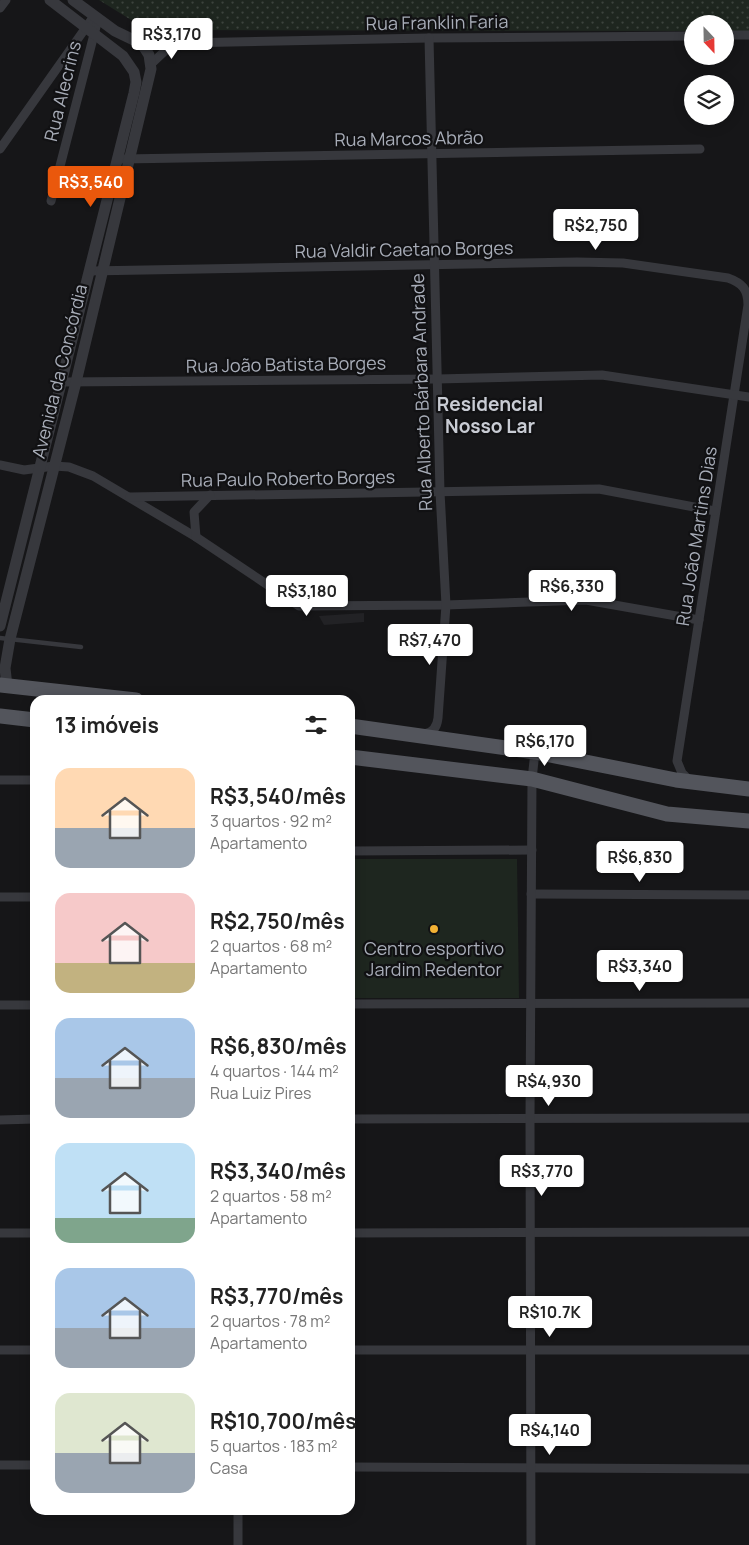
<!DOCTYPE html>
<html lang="pt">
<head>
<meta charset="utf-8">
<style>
  body { margin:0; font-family:Manrope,sans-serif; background:#f2f2f2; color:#222; height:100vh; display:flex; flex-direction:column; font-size:19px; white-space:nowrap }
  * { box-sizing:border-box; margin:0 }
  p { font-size:16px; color:#767676 }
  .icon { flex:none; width:28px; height:28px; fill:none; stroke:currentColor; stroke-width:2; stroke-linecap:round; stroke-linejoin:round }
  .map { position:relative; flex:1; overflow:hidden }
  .side { position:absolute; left:30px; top:695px; width:325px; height:820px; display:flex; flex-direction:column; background:#fff; border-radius:15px; box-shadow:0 2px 12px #0003 }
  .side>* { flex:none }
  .needle { width:32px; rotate:158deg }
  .buttons { position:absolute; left:684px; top:15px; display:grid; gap:10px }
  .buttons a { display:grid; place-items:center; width:50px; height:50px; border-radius:50%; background:#fff; box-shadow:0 2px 12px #0003; font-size:25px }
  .price { position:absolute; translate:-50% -42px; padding:0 11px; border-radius:5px; background:#fff; color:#222; font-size:16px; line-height:32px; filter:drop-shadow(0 1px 2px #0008) }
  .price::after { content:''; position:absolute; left:50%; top:30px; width:15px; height:11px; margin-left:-8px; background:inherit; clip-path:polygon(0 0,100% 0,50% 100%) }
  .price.selected { background:#ea580c; color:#fff }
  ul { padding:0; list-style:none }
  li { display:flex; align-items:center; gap:15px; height:125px; padding:0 25px }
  li span { display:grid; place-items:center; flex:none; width:140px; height:100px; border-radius:15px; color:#555 }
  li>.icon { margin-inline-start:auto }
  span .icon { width:60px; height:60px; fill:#fffc; stroke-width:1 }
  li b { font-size:21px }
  h2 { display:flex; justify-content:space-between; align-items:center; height:60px; padding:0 25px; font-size:21px }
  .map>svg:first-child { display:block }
</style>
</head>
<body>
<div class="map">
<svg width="749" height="1545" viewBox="0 0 749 1545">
  <defs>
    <pattern id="park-dots" width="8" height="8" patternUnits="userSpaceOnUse" patternTransform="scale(1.25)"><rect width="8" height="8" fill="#1e261f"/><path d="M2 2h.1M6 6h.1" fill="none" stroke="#3c433d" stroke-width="1.8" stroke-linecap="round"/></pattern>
  </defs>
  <rect width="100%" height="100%" fill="#161618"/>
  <polygon fill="#222225" points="364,613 364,622 324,625 319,616"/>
  <polygon fill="url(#park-dots)" points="99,0 749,0 749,31 725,31 725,24 692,24 692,31 182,30 136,23"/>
  <polygon fill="#1e261f" points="350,859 517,859 519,998 350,998"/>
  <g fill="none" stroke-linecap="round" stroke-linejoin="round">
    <polyline stroke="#37383d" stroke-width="4.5" points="0,638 81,647"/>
    <g stroke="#37383d" stroke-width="9">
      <polyline points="0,8 6,0"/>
      <polyline points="725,35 749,35"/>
      <polyline points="136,40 182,43 429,38 692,36"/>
      <polyline points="151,64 167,49 179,44"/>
      <polyline points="0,149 94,16"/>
      <polyline points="123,159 700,149"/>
      <polyline points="51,201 98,19"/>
      <path d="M89,271l488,-9 46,1 105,15c14,5 20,11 20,27l-71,456 5,12 7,7"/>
      <polyline points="62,382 437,379 602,375 749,397"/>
      <polyline points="0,465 24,470 54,466 69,467 93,476 196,537 299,606 446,605 586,600 699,620"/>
      <polyline points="130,497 599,489 715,511"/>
      <polyline points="196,537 194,512 210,495"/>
      <path d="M424,734c9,-1 13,-7 14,-16l8,-113 -6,-113 -11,-454"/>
      <polyline points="0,780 35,780"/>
      <polyline points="350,851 532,850"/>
      <polyline points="531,894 749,895"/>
      <polyline points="0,897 35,897"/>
      <polyline points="350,1004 749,1003"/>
      <polyline points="0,1005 35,1005"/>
      <polyline points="350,1119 749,1118"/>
      <polyline points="0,1120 35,1119"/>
      <polyline points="0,1233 35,1233"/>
      <polyline points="350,1233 749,1232"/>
      <polyline points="0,1350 35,1350"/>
      <polyline points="350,1350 749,1350"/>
      <polyline points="0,1465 35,1465"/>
      <polyline points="350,1467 749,1469"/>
      <polyline points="238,1545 238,1510"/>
      <polyline points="531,1545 530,1119 532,779 535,752"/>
    </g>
    <g stroke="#37383d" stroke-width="11">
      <polyline points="0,626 134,93 136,82 134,72 123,56 50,0"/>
      <polyline points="7,686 5,668 10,639 76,382 151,69 149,55 142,44 115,31 73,0"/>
    </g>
    <g stroke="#53555c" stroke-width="15">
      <polyline points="0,685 136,700"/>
      <polyline points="0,716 35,720"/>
      <polyline points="350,726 535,752 676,780 749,789"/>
      <polyline points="350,757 532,779 667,814 749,821"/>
    </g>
  </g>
  <circle fill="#f2b134" stroke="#111113" stroke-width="2" cx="434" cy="929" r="5"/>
  <g text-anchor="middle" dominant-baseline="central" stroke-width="4.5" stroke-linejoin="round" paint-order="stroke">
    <g font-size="18" fill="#a8adb8" stroke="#111113">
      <text transform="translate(437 22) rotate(-1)">Rua Franklin Faria</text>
      <text transform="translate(62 91) rotate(-76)">Rua Alecrins</text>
      <text transform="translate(409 138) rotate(-1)">Rua Marcos Abrão</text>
      <text transform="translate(404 249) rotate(-1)">Rua Valdir Caetano Borges</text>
      <text transform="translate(286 364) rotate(-1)">Rua João Batista Borges</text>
      <text transform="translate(59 371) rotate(-76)">Avenida da Concórdia</text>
      <text transform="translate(421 392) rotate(-92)">Rua Alberto Bárbara Andrade</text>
      <text transform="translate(288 478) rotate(-1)">Rua Paulo Roberto Borges</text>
      <text transform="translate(696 536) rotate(-81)">Rua João Martins Dias</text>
    </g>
    <g font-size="18" fill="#a8adb8" stroke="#111113">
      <text x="434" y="948">Centro esportivo<tspan x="434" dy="21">Jardim Redentor</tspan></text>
    </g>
    <g font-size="19" font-weight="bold" fill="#c9ccd4" stroke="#111113">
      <text x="490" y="404">Residencial<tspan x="490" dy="22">Nosso Lar</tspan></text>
    </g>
  </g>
</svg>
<div class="buttons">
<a><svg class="needle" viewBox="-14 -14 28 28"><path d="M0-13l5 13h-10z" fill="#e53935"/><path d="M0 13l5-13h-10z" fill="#767676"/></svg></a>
<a><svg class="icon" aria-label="layers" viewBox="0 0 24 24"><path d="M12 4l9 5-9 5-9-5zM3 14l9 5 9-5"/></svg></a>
</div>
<b class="price" style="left:172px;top:60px">R$3,170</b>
<b class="price selected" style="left:91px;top:208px">R$3,540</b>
<b class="price" style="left:596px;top:251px">R$2,750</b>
<b class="price" style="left:572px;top:612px">R$6,330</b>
<b class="price" style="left:307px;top:617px">R$3,180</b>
<b class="price" style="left:430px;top:666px">R$7,470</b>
<b class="price" style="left:545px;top:767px">R$6,170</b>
<b class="price" style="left:640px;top:883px">R$6,830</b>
<b class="price" style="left:640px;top:992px">R$3,340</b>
<b class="price" style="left:549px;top:1107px">R$4,930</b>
<b class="price" style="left:542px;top:1197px">R$3,770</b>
<b class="price" style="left:550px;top:1338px">R$10.7K</b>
<b class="price" style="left:550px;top:1456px">R$4,140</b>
<section class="side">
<h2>13 imóveis<svg class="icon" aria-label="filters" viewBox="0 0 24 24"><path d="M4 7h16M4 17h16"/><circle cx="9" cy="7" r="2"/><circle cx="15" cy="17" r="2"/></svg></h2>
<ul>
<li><span style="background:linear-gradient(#ffd9b3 60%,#9aa5b1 0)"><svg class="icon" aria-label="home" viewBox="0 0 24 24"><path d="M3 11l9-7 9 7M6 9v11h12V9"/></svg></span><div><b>R$3,540/mês</b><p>3 quartos · 92 m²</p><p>Apartamento</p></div></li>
<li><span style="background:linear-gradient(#f6c9c9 70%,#c2b280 0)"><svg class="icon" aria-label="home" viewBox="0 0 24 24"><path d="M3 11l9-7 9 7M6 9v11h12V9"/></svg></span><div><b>R$2,750/mês</b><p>2 quartos · 68 m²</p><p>Apartamento</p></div></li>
<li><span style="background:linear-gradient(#a9c7e8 60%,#9aa5b1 0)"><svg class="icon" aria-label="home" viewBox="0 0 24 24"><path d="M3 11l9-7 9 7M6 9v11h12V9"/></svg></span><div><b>R$6,830/mês</b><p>4 quartos · 144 m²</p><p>Rua Luiz Pires</p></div></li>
<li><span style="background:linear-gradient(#bfe0f5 75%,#7fa58c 0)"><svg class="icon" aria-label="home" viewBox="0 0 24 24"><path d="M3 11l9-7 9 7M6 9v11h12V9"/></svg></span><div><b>R$3,340/mês</b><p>2 quartos · 58 m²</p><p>Apartamento</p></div></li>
<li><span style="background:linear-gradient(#a9c7e8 60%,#9aa5b1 0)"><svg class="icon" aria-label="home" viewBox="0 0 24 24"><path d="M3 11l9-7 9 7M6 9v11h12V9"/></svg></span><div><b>R$3,770/mês</b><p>2 quartos · 78 m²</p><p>Apartamento</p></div></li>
<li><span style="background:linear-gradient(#dfe7d0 60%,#9aa5b1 0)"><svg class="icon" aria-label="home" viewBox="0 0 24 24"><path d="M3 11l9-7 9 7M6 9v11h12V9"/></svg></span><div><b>R$10,700/mês</b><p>5 quartos · 183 m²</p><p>Casa</p></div></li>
</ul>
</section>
</div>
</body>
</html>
